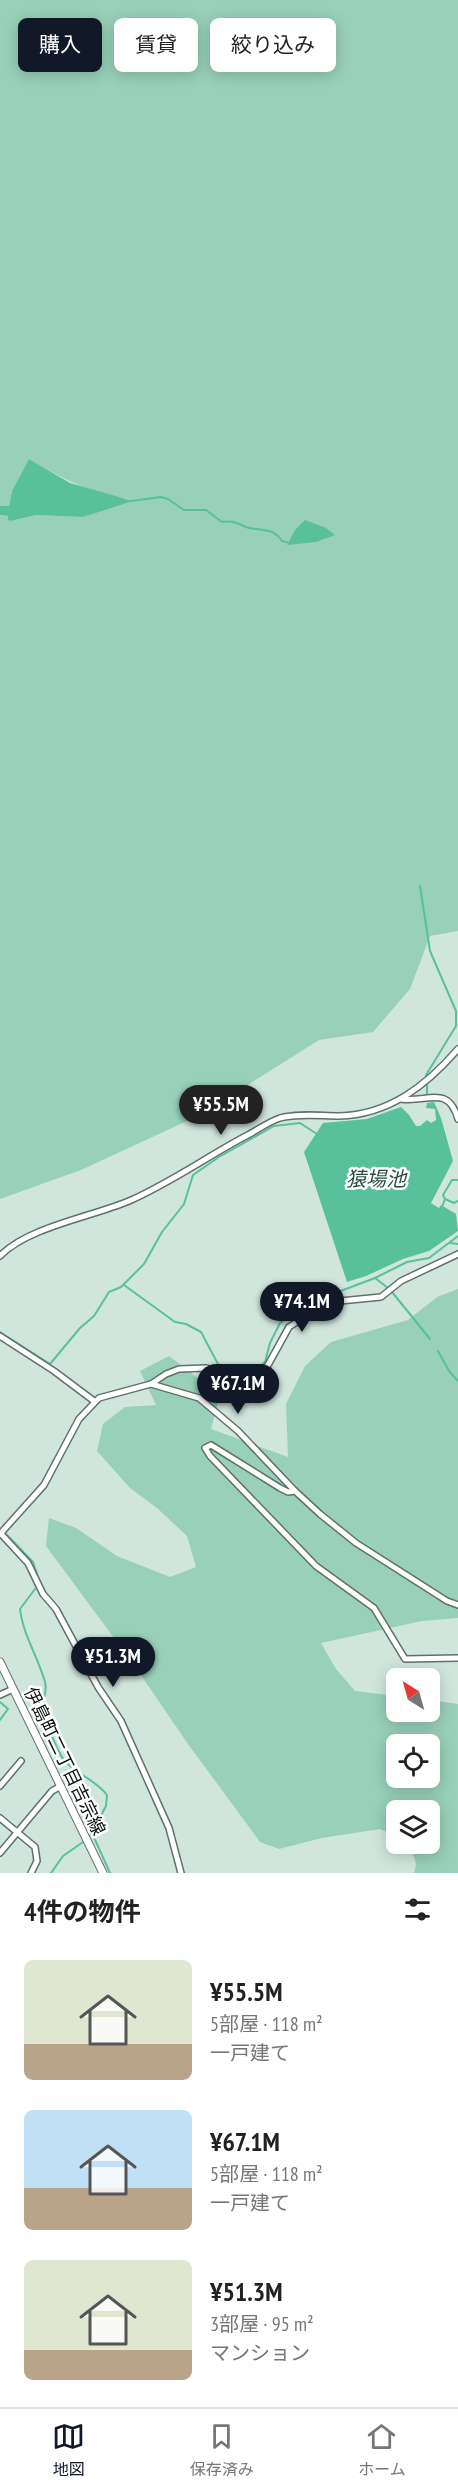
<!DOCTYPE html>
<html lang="ja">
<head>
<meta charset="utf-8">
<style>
  body { margin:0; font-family:"PT Sans Narrow","Noto Sans JP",sans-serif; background:#f6f6f6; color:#222; height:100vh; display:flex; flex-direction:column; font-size:22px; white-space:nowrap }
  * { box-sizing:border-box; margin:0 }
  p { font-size:20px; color:#767676 }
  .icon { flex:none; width:33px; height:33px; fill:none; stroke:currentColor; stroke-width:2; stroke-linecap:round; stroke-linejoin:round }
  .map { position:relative; height:1873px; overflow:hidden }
  .side { display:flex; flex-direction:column; background:#fff; flex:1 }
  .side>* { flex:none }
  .hud { position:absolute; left:18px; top:18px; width:423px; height:54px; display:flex; gap:12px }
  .needle { width:39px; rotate:323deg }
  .controls { position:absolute; left:386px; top:1668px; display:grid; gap:12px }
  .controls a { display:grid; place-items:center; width:54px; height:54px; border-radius:9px; background:#fff; box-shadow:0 3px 15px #0003; font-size:30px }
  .price { position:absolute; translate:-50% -51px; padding:0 14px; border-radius:21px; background:#111827; color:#fff; font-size:20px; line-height:39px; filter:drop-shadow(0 2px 3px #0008) }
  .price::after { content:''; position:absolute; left:50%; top:36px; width:18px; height:14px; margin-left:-9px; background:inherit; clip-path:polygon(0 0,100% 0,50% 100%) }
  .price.active { background:#222; color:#fff }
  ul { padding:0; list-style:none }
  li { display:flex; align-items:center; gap:18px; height:150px; padding:0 24px }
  li span { display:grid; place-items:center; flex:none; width:168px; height:120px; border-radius:9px; color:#555 }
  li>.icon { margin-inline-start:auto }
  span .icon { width:72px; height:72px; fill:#fffc; stroke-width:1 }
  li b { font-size:26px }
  h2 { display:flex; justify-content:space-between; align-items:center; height:72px; padding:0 24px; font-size:26px }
  .pill { padding:0 21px; border-radius:9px; background:#fff; box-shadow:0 3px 15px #0003; font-size:21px; line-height:54px }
  .pill.active { background:#111827; color:#fff }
  .menu { display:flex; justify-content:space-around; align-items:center; height:84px; border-top:2px solid #e0e0e0; background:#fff; font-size:16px; color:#767676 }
  .menu a { display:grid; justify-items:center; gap:3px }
  .menu .active { color:#111827 }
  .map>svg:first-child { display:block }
</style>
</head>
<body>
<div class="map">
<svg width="458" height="1873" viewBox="0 0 458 1873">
  <rect width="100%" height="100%" fill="#d0e6dc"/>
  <g fill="#98d0b9" fill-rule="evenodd">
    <path d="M0,0h458v931l-28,5 -20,53 -37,43 -54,8 -119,75 -119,55 -81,29v-684l8,1 3,5 25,-6 47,2 47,-18c-38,-5 -69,-21 -101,-40l-17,32 -3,15h-9z"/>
    <path d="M458,1289v329l-36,3 -101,22 15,26 19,22 41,5v16h33v-12l29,4v169h-44l2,-9 -6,-20h19v-34h-33v26l-16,-7 -58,9 -43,11 -19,-7 -72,-98 -54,-79 -88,-119 3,-28 27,10 41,28 53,21 26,-10 -9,-31 -30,-28 -27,-20 -33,-37 6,-27 22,-17 31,-2 -16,-34 29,-15 51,39 -9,34 77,28 -2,-53 19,-38 26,-24 77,-22 29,-23zM396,1744h33v34h-33z"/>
  </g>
  <g fill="#59c09c">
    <polygon points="29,459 70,483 133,501 83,517 36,515 11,521 8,520 8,516 0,515 0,506 9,506 12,491"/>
    <polygon points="305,520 326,528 335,535 316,542 287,545 295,530"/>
    <polygon points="434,1102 441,1118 453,1161 431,1203 439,1208 441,1205 456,1214 458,1231 429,1251 403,1259 366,1276 347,1282 304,1152 323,1123 367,1119 401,1107 409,1115 416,1126 420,1126 427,1120 431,1123 436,1120 435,1109 426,1108 427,1103"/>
  </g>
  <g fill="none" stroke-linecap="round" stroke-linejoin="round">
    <g stroke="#59c09c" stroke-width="2">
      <path d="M131,501l30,-4 7,2 16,11h22l16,12c11,-2 14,1 24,5 14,5 26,-1 36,14l7,2"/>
      <polyline points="420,886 430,951 456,1011 456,1026 426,1075"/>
      <polyline points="427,1083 427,1094"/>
      <polyline points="445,1199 454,1203 458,1201"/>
      <polyline points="442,1207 445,1199 443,1195 452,1180 458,1180"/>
      <polyline points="450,1243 458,1244"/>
      <polyline points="375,1278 388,1288"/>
      <polyline points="124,1285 175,1322 186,1324 201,1332 218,1364 231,1370 250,1369 259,1367 265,1362 270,1343 280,1323 306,1304 375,1278 407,1262 429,1258 458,1236"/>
      <polyline points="392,1292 430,1339"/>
      <polyline points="0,1332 50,1364 80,1328 94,1316 109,1292 121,1287 144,1264 162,1232 184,1204 193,1175 219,1157 274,1126 300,1123 317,1134"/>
      <polyline points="438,1351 449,1371 458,1381"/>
      <polyline points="7,1535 33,1562 40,1583"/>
      <path d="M35,1589l-15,20c3,26 18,48 25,73 3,10 -3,18 -3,27 1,7 17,46 22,51 12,14 32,20 43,35l-1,11 -15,28"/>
      <polyline points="0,1702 8,1709 0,1720"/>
      <polyline points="92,1833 110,1873"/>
      <polyline points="51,1873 63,1856 83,1842"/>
    </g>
    <g stroke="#5e7169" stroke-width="8">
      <g id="minor">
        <path d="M401,1099c26,4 47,-15 57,20"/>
        <path d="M0,1256c28,-29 91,-39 129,-55 41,-18 76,-43 115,-64 12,-6 24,-15 36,-19 18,-5 41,-2 59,-2 50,-1 88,-31 119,-67"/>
        <polyline points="0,1336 54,1371 94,1401"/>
        <polyline points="151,1384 199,1398 238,1431 295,1491 320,1514 356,1543 447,1601 458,1605"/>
        <polyline points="295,1491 288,1492 280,1488 211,1445 205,1448 210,1456 316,1566 374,1608 405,1659 458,1658"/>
        <polyline points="0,1534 44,1485 79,1419 99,1398 151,1384 166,1374 179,1369 206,1368 241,1378 260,1373 268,1365 289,1327 303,1318 340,1301 381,1297 401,1281 458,1254"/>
        <polyline points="1,1534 28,1563 43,1594 56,1609 98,1687 121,1721 169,1828 181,1873"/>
        <polyline points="0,1695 13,1689"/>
        <polyline points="0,1786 21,1761"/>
        <polyline points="0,1818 35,1847 37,1861 31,1873"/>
        <polyline points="0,1853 52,1791 61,1786"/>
      </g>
    </g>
    <g stroke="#5e7169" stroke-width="9">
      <polyline id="tertiary" points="0,1662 103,1873"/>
    </g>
    <use href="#minor" stroke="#fff" stroke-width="5"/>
    <use href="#tertiary" stroke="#fff" stroke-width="7"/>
  </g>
  <g text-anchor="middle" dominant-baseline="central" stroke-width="5" stroke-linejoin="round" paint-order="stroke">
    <g font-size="18" fill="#080f0c" stroke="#fff">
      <text transform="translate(65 1761) rotate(64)">伊島町二丁目吉宗線</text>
    </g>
    <g font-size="20" font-style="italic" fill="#224e3f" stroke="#fff">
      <text x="376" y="1179">猿場池</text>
    </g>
  </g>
</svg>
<div class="controls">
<a><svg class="needle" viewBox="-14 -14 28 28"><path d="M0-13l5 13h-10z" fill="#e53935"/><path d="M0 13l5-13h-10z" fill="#767676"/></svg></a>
<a><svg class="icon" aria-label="locate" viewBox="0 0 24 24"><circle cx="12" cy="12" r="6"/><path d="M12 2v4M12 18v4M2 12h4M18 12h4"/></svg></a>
<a><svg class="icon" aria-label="layers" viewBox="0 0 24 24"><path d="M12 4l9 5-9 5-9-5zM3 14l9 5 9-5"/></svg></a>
</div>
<b class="price active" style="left:221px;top:1136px">¥55.5M</b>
<b class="price" style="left:302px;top:1333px">¥74.1M</b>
<b class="price" style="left:238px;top:1415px">¥67.1M</b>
<b class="price" style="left:113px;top:1688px">¥51.3M</b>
<div class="hud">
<a class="pill active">購入</a>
<a class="pill">賃貸</a>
<a class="pill">絞り込み</a>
</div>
</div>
<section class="side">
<h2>4件の物件<svg class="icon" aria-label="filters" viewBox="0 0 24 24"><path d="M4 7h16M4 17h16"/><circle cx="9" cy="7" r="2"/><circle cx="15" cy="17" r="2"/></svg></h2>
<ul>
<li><span style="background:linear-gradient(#dfe7d0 70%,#b9a48a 0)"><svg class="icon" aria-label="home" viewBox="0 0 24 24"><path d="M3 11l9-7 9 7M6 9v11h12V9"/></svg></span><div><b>¥55.5M</b><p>5部屋 · 118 m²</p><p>一戸建て</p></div></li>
<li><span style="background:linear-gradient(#bfe0f5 65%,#b9a48a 0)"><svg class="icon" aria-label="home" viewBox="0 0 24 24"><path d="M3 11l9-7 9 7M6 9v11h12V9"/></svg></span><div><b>¥67.1M</b><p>5部屋 · 118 m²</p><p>一戸建て</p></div></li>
<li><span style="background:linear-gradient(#dfe7d0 75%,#b9a48a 0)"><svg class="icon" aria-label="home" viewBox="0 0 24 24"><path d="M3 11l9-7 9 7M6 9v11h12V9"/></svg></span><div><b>¥51.3M</b><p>3部屋 · 95 m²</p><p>マンション</p></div></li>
</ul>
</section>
<nav class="menu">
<a class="active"><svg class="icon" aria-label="map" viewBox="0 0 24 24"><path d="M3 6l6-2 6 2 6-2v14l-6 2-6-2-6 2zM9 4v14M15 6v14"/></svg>地図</a>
<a><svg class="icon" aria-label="saved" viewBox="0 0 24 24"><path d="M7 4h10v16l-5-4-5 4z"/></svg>保存済み</a>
<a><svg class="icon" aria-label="home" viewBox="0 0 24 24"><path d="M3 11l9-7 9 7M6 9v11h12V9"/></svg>ホーム</a>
</nav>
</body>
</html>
